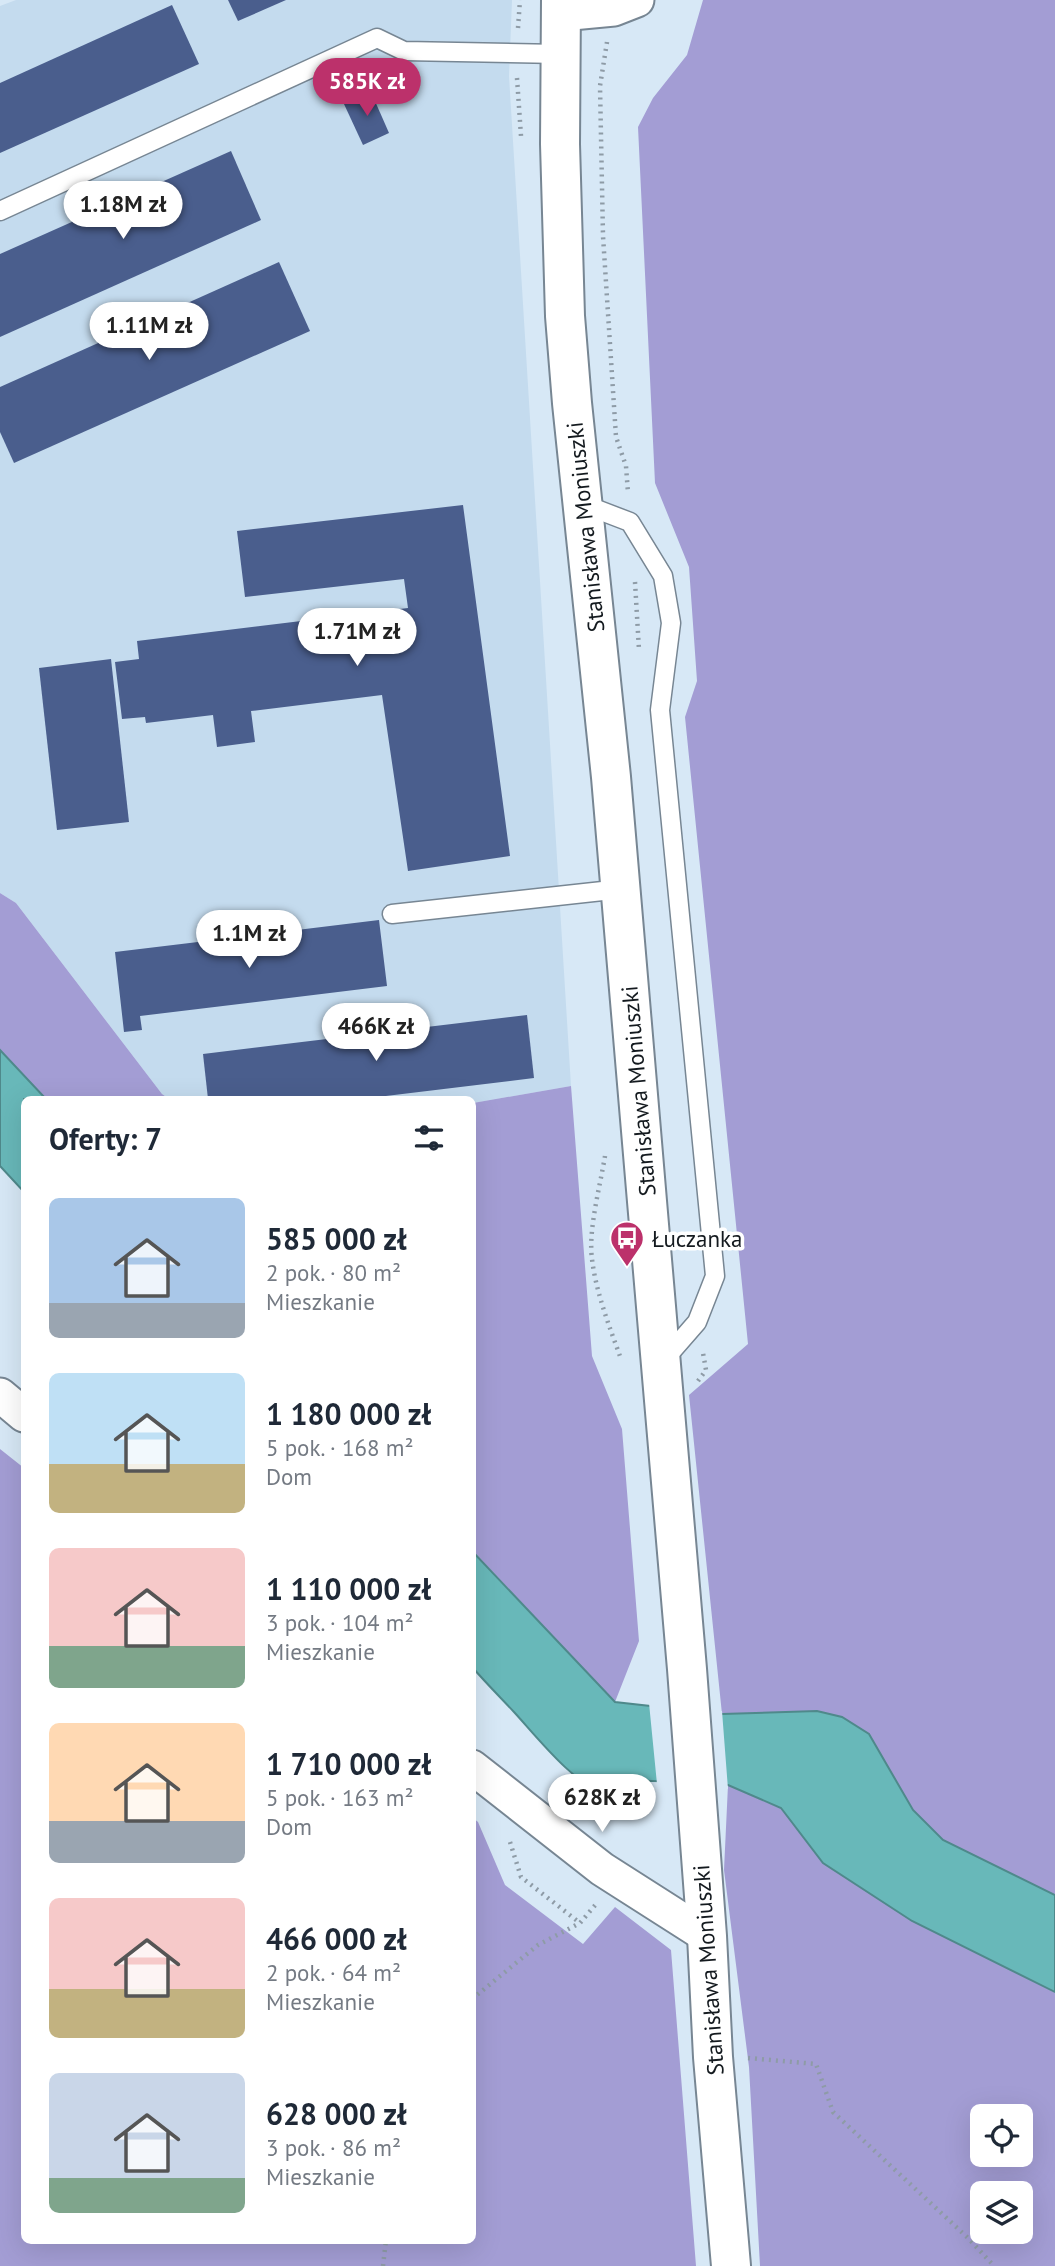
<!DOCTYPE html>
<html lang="pl">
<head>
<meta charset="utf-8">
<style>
  body { margin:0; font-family:"PT Sans",sans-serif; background:#f6f6f7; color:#1f2937; height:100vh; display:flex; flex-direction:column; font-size:26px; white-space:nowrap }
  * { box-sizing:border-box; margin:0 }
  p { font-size:23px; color:#747a83 }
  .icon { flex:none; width:38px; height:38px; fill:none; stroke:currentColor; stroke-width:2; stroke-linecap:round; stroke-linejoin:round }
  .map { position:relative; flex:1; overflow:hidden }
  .details { position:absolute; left:21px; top:1096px; width:455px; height:1148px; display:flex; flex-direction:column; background:#fff; border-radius:10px; box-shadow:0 7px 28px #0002 }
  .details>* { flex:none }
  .tools { position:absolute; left:970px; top:2104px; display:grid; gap:14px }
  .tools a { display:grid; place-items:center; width:63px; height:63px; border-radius:10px; background:#fff; box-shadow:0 7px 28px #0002; font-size:35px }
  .price { position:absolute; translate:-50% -60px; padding:0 16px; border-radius:24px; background:#fff; color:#222; font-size:23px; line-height:46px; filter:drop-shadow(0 2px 4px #0008) }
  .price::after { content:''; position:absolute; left:50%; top:42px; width:21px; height:16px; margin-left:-10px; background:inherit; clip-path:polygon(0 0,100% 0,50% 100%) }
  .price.current { background:#bc316b; color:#fff }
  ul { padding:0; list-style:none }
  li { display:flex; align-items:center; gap:21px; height:175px; padding:0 28px }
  li span { display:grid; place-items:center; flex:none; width:196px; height:140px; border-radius:10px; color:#555 }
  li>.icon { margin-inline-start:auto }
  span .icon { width:84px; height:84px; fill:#fffc; stroke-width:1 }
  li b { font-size:30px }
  h2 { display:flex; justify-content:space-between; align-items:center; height:84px; padding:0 28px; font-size:30px }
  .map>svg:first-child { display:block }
</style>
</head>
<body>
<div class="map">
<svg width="1055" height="2266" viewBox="0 0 1055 2266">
  <rect width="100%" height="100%" fill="#d7e8f6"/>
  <polygon fill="#c4dbee" points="16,0 512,0 509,76 571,1086 473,1103 472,1099 169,1099 162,1094 16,903 0,893 0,6"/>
  <g fill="#a39dd4" fill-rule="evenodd">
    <polygon points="703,0 1055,0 1055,1895 943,1840 913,1810 869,1734 842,1717 817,1711 722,1714 689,1395 748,1344 685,717 697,681 689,567 655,483 638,127 653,98 687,55"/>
    <polygon points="0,893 16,903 162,1094 169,1099 46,1099 0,1050"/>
    <polygon points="571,1086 592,1356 622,1429 639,1641 615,1702 473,1551 473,1103"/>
    <polygon points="0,1449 24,1468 24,2240 472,2240 473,1818 478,1822 505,1885 583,1944 615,1907 671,1950 696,2266 0,2266"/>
    <path d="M728,1785l54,24 41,54 89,58 143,71v274h-295l-11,-199 -25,-197zM982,2116h38v38h-38zM982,2193h38v38h-38z"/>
  </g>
  <g fill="#68b8b9" stroke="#4f898b" stroke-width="2">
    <polygon points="0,1050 46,1099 24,1099 24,1192 0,1166"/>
    <path d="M472,1551l143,151 107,12 95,-3 25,6 27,17 44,76 30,30 112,55v97l-143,-71 -89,-58 -42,-55 -53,-23 -11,-2 -97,-3 -12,15c-33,-9 -71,-58 -94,-83 -14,-15 -28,-29 -41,-44z"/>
  </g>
  <polygon fill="#d7e8f6" points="649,1703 722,1711 728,1789 716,1786 657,1784"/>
  <g fill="#4a5e8d">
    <polygon points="228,0 286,0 238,21"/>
    <polygon points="172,5 199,64 0,153 0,83"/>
    <polygon points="371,92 389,133 363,145 344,104"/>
    <polygon points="231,151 261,220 0,337 0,254"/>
    <polygon points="279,262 310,331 14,463 0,432 0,387"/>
    <polygon points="463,505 510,856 408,871 382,695 251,711 255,742 217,747 213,715 146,723 145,717 122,719 115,662 139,659 137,641 408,608 404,579 245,597 237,531"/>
    <polygon points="111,659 129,822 57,830 39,668"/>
    <polygon points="379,920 387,986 140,1016 142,1030 124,1032 115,952"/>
    <polygon points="527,1015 534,1078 361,1099 208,1099 203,1054"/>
  </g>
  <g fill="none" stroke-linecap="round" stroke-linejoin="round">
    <g stroke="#778693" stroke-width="21">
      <g id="lane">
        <polyline points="0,211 377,38 404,51 560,54"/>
        <polyline points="583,504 630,522 663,576 671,623 660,710 715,1276 697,1322 663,1361"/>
        <polyline points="392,914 621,889"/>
      </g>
    </g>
    <g stroke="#778693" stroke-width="37">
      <g id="street">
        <polyline points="561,14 614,9 637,0"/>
        <polyline points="0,1395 24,1415"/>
        <polyline points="472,1767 602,1869 707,1936"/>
      </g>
    </g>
    <g stroke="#778693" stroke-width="42">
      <polyline id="primary" points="561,0 560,144 565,316 572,403 611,777 648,1213 687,1669 707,1936 713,2057 731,2266"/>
    </g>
    <g stroke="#8e9ba6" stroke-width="4.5" stroke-dasharray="2 5" stroke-linecap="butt">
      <polyline points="518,28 520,0"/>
      <polyline points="607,42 600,86 603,236 616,437 626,466 628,493"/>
      <polyline points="517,78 521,136"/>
      <polyline points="635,582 639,650"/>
      <path d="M605,1156c-5,31 -17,74 -13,103 4,34 18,69 29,100"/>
      <polyline points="698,1381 706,1370 703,1353"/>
      <polyline points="510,1842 521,1877 580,1923"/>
      <polyline points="472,1999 538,1945 580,1923 597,1903"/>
      <polyline points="748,2058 816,2064 833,2112 968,2238 994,2266"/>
      <polyline points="383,2266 386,2240"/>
    </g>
    <use href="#lane" stroke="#fff" stroke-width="18"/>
    <use href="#street" stroke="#fff" stroke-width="33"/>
    <use href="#primary" stroke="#fff" stroke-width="38"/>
  </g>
  <defs>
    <g id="bus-pin" transform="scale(1.75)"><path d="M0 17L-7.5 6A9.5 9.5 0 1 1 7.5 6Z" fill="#bc316b" stroke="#fff"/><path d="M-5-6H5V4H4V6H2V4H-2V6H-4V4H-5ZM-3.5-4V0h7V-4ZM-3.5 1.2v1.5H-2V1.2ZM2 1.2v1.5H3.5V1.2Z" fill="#fff"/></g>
  </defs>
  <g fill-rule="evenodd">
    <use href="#bus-pin" x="627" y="1238"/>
  </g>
  <g text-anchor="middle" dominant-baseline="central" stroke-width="7" stroke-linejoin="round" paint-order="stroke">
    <g font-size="23" fill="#141a1f" stroke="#fff">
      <text transform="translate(585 527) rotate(-96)">Stanisława Moniuszki</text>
      <text transform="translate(638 1091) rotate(-95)">Stanisława Moniuszki</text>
      <text transform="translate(708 1970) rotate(-94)">Stanisława Moniuszki</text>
    </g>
    <g font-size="23" fill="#141a1f" stroke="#fff" text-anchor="start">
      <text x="652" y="1238">Łuczanka</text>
    </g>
  </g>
</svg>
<div class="tools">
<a><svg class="icon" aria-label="locate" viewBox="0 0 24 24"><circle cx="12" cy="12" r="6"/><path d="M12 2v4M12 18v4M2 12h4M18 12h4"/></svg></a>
<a><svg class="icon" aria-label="layers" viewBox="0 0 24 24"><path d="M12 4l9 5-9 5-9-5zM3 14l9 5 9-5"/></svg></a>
</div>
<b class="price current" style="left:367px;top:118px">585K zł</b>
<b class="price" style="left:123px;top:241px">1.18M zł</b>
<b class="price" style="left:149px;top:362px">1.11M zł</b>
<b class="price" style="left:357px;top:668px">1.71M zł</b>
<b class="price" style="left:249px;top:970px">1.1M zł</b>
<b class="price" style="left:376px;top:1063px">466K zł</b>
<b class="price" style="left:602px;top:1834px">628K zł</b>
<section class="details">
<h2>Oferty: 7<svg class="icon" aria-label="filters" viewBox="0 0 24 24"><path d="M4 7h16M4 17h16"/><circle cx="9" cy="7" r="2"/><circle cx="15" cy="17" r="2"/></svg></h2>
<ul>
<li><span style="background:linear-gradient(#a9c7e8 75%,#9aa5b1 0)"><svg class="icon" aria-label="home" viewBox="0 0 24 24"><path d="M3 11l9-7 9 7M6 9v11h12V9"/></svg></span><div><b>585 000 zł</b><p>2 pok. · 80 m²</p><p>Mieszkanie</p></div></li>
<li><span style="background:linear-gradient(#bfe0f5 65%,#c2b280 0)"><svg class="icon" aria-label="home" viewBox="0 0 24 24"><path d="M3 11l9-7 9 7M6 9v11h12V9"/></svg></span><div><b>1 180 000 zł</b><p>5 pok. · 168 m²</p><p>Dom</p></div></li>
<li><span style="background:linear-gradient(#f6c9c9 70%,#7fa58c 0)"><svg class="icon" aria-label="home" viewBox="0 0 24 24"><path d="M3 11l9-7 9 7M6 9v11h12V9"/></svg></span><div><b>1 110 000 zł</b><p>3 pok. · 104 m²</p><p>Mieszkanie</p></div></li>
<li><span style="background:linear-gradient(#ffd9b3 70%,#9aa5b1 0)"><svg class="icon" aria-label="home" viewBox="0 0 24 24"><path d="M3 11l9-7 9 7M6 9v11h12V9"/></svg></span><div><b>1 710 000 zł</b><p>5 pok. · 163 m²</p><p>Dom</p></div></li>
<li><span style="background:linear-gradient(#f6c9c9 65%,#c2b280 0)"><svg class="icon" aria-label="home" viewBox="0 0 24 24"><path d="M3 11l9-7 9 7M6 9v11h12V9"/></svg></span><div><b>466 000 zł</b><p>2 pok. · 64 m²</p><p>Mieszkanie</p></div></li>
<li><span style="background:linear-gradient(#c9d6e8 75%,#7fa58c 0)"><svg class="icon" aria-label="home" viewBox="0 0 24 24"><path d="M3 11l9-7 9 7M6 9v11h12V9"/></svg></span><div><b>628 000 zł</b><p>3 pok. · 86 m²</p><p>Mieszkanie</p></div></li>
</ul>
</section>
</div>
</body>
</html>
